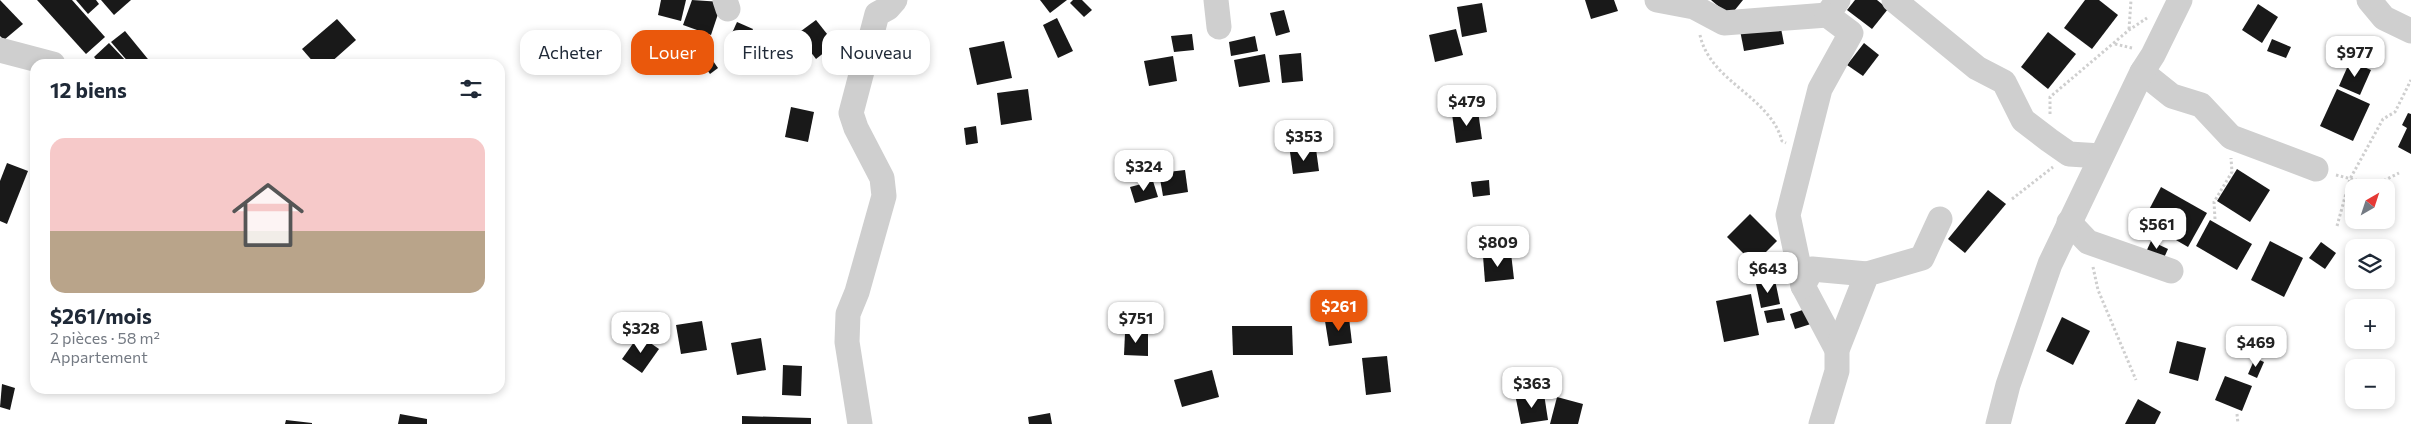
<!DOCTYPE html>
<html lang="fr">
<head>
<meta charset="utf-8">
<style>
  body { margin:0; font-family:Commissioner,sans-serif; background:#f6f6f7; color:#1f2937; height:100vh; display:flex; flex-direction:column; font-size:19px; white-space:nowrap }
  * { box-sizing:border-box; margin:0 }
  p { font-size:16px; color:#747a83 }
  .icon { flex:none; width:28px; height:28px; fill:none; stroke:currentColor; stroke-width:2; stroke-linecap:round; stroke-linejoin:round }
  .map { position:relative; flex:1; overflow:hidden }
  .drawer { position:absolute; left:30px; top:59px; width:475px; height:335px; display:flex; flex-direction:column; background:#fff; border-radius:15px; box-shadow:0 2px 8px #0003 }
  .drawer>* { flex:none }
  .banner { position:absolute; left:520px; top:30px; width:475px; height:45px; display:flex; gap:10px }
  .needle { width:32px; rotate:39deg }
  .controls { position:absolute; left:2345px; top:179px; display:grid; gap:10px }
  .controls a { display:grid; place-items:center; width:50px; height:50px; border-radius:10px; background:#fff; box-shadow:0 2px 8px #0003; font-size:25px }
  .price { position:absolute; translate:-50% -42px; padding:0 11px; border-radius:10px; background:#fff; color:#222; font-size:16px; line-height:32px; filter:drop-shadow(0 1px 2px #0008) }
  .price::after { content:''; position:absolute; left:50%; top:30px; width:15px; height:11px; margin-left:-8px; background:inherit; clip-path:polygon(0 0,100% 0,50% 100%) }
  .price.on { background:#ea580c; color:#fff }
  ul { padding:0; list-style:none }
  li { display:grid; align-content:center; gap:10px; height:265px; padding:0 20px }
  li span { display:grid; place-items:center; height:155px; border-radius:15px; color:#555 }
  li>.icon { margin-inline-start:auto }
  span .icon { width:90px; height:90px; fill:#fffc; stroke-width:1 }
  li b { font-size:21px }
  h2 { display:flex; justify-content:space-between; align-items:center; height:60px; padding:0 20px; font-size:21px }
  .tag { padding:0 18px; border-radius:15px; background:#fff; box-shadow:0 2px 8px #0003; font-size:18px; line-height:45px }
  .tag.on { background:#ea580c; color:#fff }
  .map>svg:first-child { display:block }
</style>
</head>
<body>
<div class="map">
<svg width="2411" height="424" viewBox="0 0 2411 424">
  <rect width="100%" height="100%" fill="#fff"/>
  <g fill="#191919">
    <polygon points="0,0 23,24 4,40 0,36"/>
    <polygon points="37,0 72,0 105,37 86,54"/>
    <polygon points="76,0 96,0 99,4 88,14"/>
    <polygon points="101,0 131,0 114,15"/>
    <polygon points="661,0 686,0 681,21 658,15"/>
    <polygon points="692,0 722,2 711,35 683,25"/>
    <polygon points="1040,0 1067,0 1050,13"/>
    <polygon points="1073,0 1082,0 1092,10 1084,17 1070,3"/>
    <polygon points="1585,0 1614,0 1618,11 1591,19"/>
    <polygon points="1711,0 1743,0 1730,16"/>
    <polygon points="1855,0 1877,0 1888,9 1872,29 1847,10"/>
    <polygon points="2085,0 2099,0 2118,15 2092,49 2064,28"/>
    <polygon points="1482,3 1487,32 1462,37 1457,7"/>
    <polygon points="2258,4 2278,17 2262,43 2242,30"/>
    <polygon points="1284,10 1290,32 1276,36 1270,13"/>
    <polygon points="1057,18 1073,51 1058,58 1043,25"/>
    <polygon points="337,19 356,40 329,64 315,64 302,49"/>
    <polygon points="816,20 835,44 816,59 797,34"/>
    <polygon points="737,22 753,29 744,50 728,42"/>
    <polygon points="1780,23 1784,44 1744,51 1740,30"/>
    <polygon points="1456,29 1463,55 1435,62 1429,35"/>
    <polygon points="125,31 152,64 130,64 111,42"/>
    <polygon points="2048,32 2076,54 2048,89 2021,67"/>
    <polygon points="694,34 718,68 710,74 686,40"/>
    <polygon points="1192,34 1194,50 1174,52 1171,36"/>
    <polygon points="1255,36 1258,51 1231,56 1229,42"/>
    <polygon points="2272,39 2291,47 2286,58 2267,51"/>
    <polygon points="1004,41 1012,78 977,85 969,48"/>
    <polygon points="109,43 127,62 125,64 100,64 94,57"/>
    <polygon points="1864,43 1879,55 1863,76 1847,65"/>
    <polygon points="1301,53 1303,81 1282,83 1279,55"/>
    <polygon points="1265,54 1270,82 1239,87 1234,60"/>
    <polygon points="1173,56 1177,81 1149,86 1144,61"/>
    <polygon points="2350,61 2371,70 2360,95 2339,86"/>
    <polygon points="1028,89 1032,120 1001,125 997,93"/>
    <polygon points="2337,89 2370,104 2353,141 2320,126"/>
    <polygon points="1474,91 1477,107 1461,109 1458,93"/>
    <polygon points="791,107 814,112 808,142 785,137"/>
    <polygon points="1478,111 1482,139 1456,143 1452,114"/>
    <polygon points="2408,113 2411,114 2411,154 2398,147 2407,128 2402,125"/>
    <polygon points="976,126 978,143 966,145 964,128"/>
    <polygon points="1316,149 1319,171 1293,174 1290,152"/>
    <polygon points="7,163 28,171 7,224 0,221 0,181"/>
    <polygon points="2237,169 2270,190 2250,222 2217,201"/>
    <polygon points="1185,170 1188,192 1163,196 1159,173"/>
    <polygon points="1489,180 1490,195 1473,197 1471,182"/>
    <polygon points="1153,181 1158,197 1135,203 1130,187"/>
    <polygon points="2161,187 2207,213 2188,247 2143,221"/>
    <polygon points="1988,190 2006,204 1965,253 1948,239"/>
    <polygon points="1750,214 1777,241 1754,264 1727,237"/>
    <polygon points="2210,220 2252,244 2237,270 2196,246"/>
    <polygon points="2151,241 2168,249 2163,260 2146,252"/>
    <polygon points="2270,241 2303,258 2284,297 2251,280"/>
    <polygon points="2321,242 2336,253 2325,269 2309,258"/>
    <polygon points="1511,253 1514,279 1485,282 1483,256"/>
    <polygon points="1775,280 1780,304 1761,308 1756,284"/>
    <polygon points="1751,294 1759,335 1724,342 1716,301"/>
    <polygon points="1782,308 1785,320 1767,323 1764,311"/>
    <polygon points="1809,308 1814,323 1795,329 1790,314"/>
    <polygon points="2062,317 2090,331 2073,365 2046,351"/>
    <polygon points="1349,318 1352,343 1329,346 1325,321"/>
    <polygon points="702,321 707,350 681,354 676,325"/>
    <polygon points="1232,326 1292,326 1293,355 1233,355"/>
    <polygon points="1125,333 1148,333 1148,356 1124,355"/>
    <polygon points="639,335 659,349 642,373 622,359"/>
    <polygon points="761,338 766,370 737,375 731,343"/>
    <polygon points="2177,341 2206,348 2198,381 2169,373"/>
    <polygon points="1387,356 1391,392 1366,395 1362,358"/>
    <polygon points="2255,358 2264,362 2257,378 2248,374"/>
    <polygon points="783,365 802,366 801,396 782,395"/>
    <polygon points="1212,370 1219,397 1182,407 1174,380"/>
    <polygon points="2225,376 2252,386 2242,411 2215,400"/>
    <polygon points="2,384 15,388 10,410 0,407"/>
    <polygon points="1544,394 1548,420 1521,424 1516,399"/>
    <polygon points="1557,397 1583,404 1578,424 1550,424"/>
    <polygon points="2138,399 2161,412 2155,424 2125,424"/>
    <polygon points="1050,413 1052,424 1029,424 1028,417"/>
    <polygon points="400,414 427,419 427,424 398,424"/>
    <polygon points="742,416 811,418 811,424 742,424"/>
    <polygon points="286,420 312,423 312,424 285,424"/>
  </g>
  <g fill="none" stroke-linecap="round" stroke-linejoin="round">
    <g stroke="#cfcfcf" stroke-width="3" stroke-dasharray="2.5 2.5" stroke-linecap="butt">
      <polyline points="2129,29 2131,0"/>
      <path d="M1700,35c10,47 70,61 82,106l4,2"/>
      <polyline points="2115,44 2132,48"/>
      <polyline points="2050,114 2050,97 2129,30 2147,18"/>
      <polyline points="2336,175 2375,185 2399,173"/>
      <polyline points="2012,199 2053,167"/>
      <polyline points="2215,219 2214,202 2232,172 2231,158"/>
      <polyline points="2337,226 2350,179 2383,119 2395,112 2411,80"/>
      <polyline points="2093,267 2098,290 2136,380"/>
      <polyline points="2237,414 2238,424"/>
    </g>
    <g stroke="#cfcfcf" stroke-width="25">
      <polyline points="725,0 728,9"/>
      <polyline points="1216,0 1219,27"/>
      <polyline points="1657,0 1694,7 1724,23 1827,15 1838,0"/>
      <polyline points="1894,0 1977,68 2004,82 2023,120 2049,140 2069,154 2101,156"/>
      <polyline points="2369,0 2384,18 2411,31"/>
      <polyline points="1827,15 1851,33 1820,89 1788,215 1803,286 1837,350"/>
      <polyline points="0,50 53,64"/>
      <polyline points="2142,72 2172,96 2201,105 2231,137 2316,169"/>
      <polyline points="2069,222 2088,242 2171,271"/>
      <polyline points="1803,286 1812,269 1867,274"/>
      <polyline points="860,424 847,342 848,314 857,292 884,196 882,178 856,128 851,113 877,14 888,8 895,0"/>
      <polyline points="1821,424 1837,371 1837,350 1867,274 1922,258 1940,219"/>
      <polyline points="1998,424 2008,385 2050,264 2142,72 2153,55 2180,0"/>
    </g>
  </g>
</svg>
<div class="controls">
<a><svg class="needle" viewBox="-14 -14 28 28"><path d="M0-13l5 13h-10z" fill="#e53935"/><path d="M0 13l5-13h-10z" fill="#747a83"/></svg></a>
<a><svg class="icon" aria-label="layers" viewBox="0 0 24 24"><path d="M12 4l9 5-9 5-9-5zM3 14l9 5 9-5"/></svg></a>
<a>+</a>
<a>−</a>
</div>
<b class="price" style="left:2355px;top:78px">$977</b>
<b class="price" style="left:1467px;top:127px">$479</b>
<b class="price" style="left:1304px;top:162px">$353</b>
<b class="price" style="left:1144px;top:192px">$324</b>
<b class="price" style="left:2157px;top:250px">$561</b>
<b class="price" style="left:1498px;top:268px">$809</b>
<b class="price" style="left:1768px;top:294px">$643</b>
<b class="price on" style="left:1339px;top:332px">$261</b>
<b class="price" style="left:1136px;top:344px">$751</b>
<b class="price" style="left:641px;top:354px">$328</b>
<b class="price" style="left:2256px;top:368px">$469</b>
<b class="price" style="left:1532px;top:409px">$363</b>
<div class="banner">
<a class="tag">Acheter</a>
<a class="tag on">Louer</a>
<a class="tag">Filtres</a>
<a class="tag">Nouveau</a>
</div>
<section class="drawer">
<h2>12 biens<svg class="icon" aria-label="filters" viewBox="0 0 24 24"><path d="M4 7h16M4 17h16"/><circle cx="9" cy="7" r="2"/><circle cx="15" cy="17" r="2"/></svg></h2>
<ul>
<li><span style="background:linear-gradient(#f6c9c9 60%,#b9a48a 0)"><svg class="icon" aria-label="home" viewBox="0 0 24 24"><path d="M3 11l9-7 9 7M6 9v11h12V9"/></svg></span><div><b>$261/mois</b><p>2 pièces · 58 m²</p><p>Appartement</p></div></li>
</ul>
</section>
</div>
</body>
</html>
